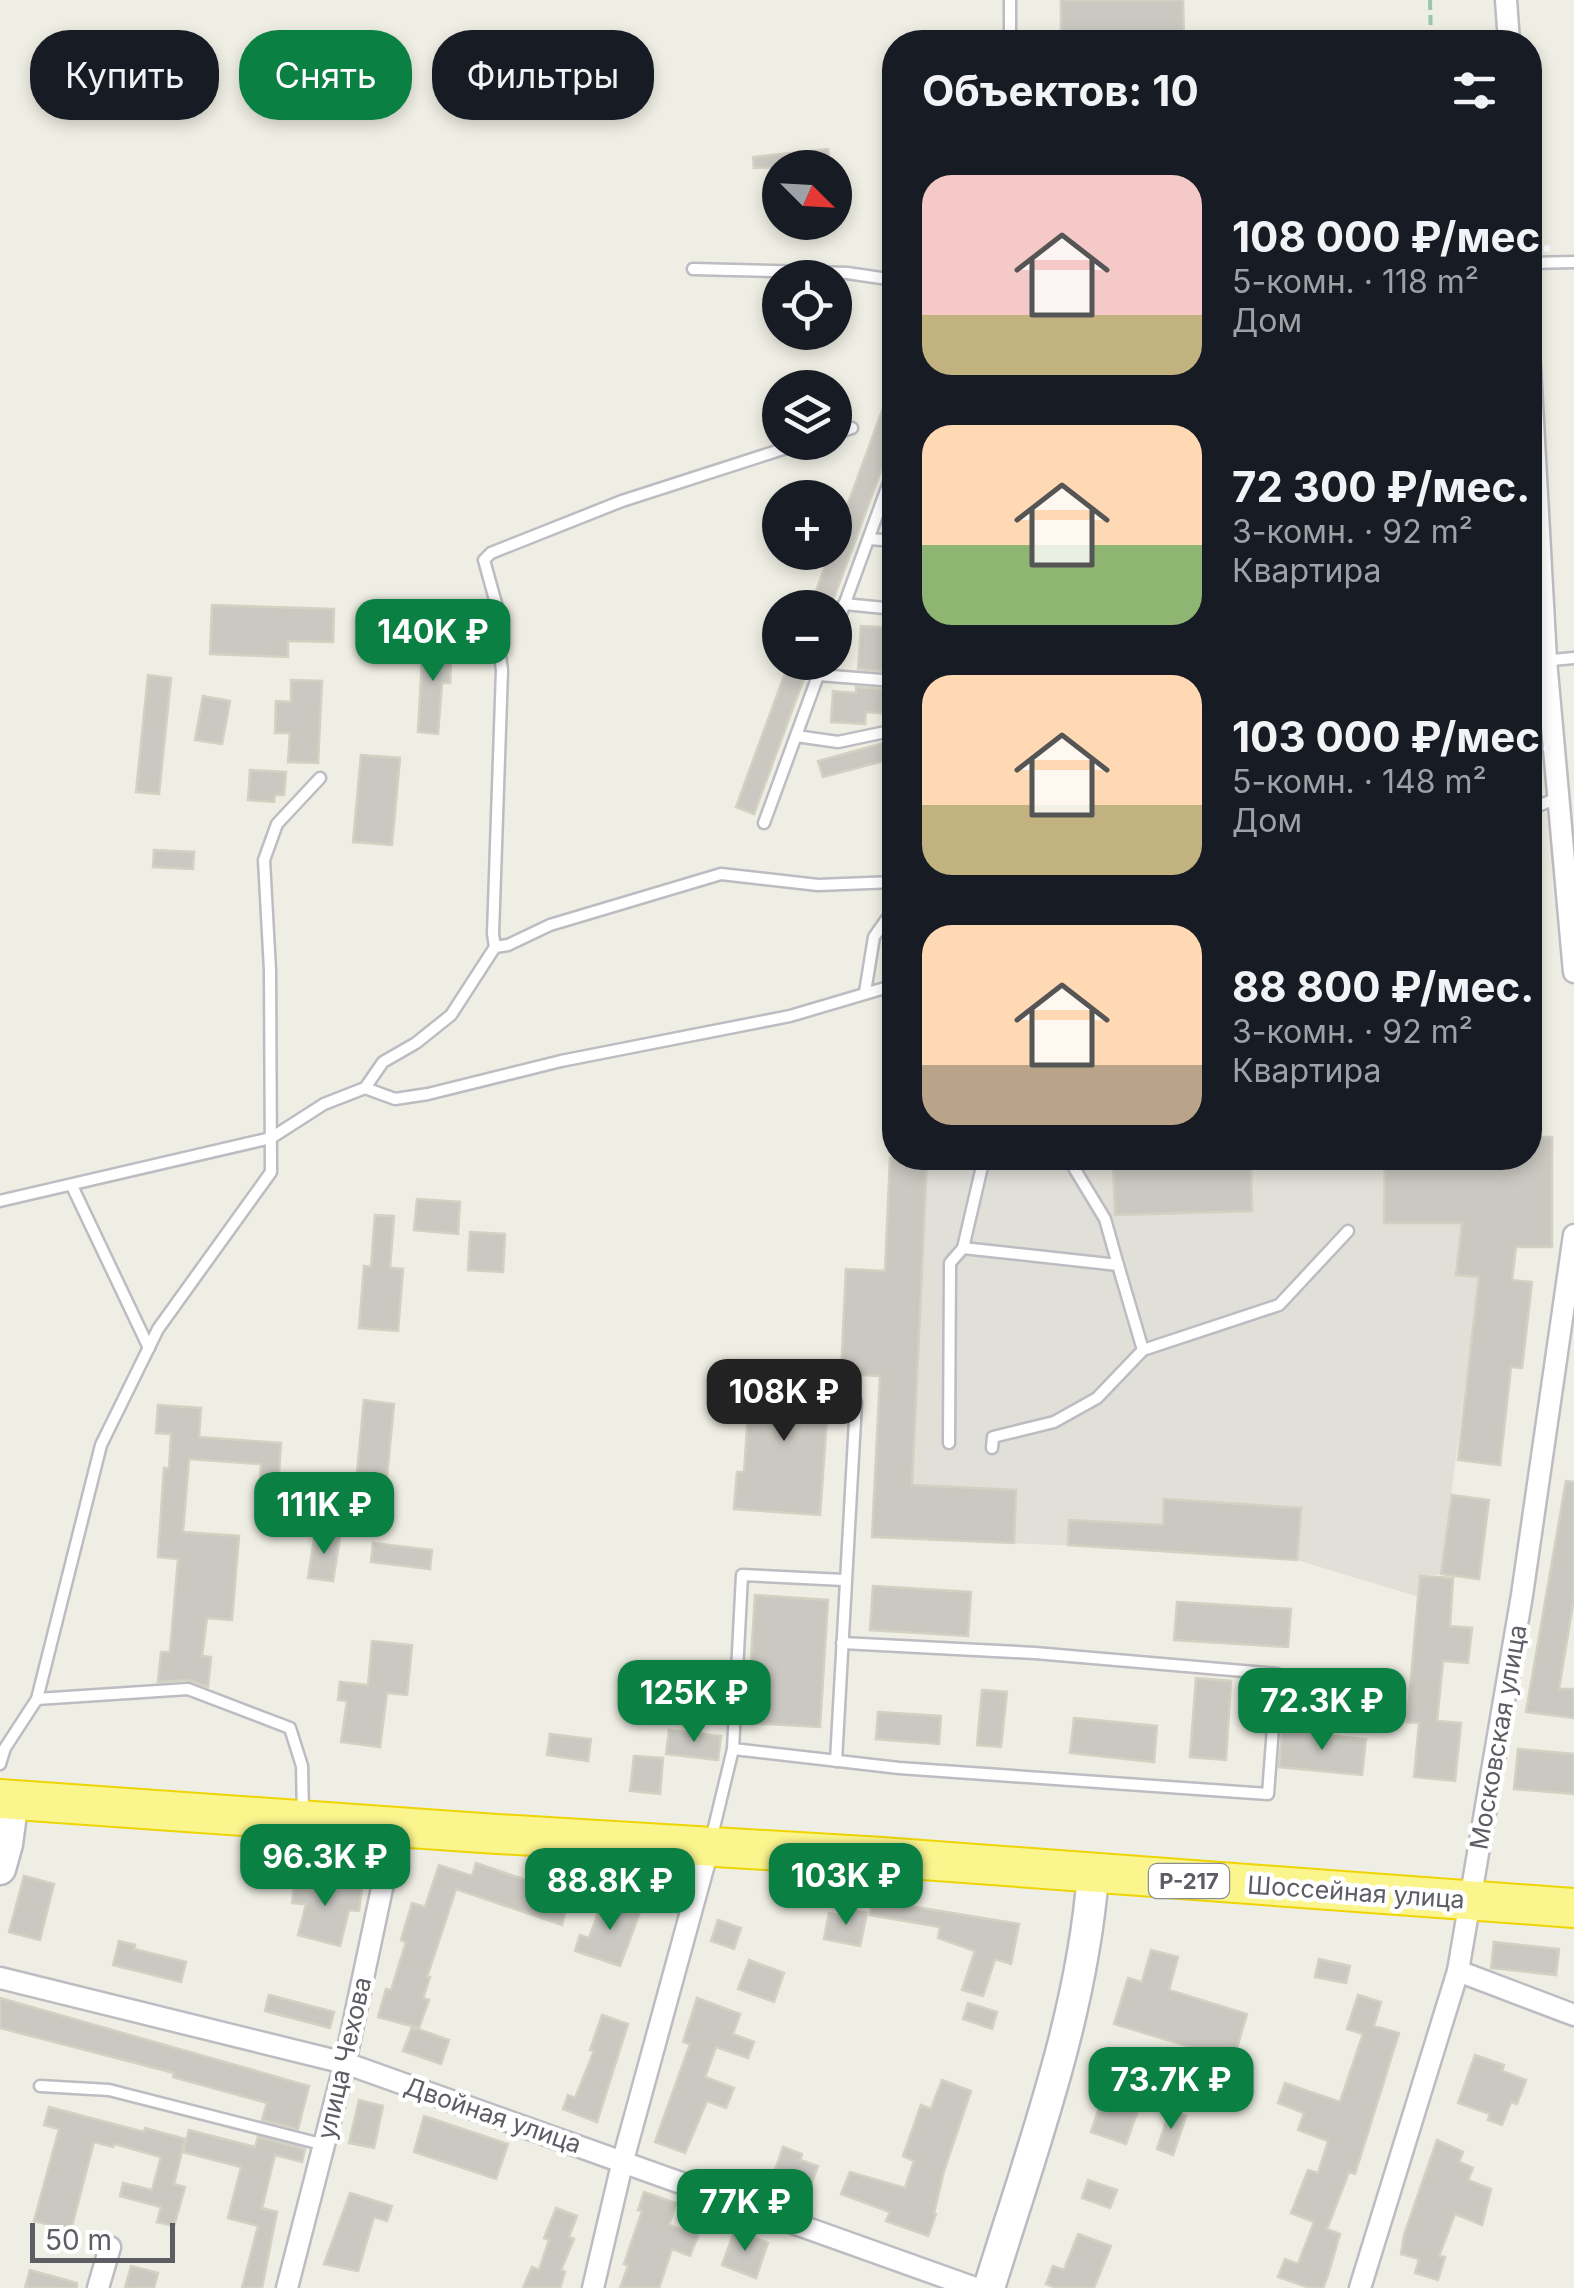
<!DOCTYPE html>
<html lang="ru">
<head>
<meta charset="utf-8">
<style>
  body { margin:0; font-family:Inter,sans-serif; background:#20242c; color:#f1f3f6; height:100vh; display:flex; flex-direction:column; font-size:38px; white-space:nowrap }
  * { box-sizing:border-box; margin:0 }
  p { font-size:32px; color:#9ea1a6 }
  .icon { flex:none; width:55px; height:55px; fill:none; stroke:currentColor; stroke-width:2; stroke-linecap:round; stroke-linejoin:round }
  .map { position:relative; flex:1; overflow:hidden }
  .panel { position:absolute; left:882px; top:30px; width:660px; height:1140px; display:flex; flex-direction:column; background:#171b24; border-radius:40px; box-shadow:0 5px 15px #0003 }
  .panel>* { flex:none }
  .top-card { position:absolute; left:30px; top:30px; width:702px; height:90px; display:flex; gap:20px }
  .needle { width:65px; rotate:114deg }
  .controls { position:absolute; left:762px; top:150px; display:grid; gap:20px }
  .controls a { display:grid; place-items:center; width:90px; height:90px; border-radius:50%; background:#171b24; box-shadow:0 5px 15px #0003; font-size:50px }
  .scale { position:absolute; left:30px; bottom:25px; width:145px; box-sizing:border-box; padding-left:10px; border:5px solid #5c5e64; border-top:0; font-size:28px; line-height:35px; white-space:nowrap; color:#5c5e64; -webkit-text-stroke:8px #fff; paint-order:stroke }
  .price { position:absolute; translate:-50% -85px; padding:0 22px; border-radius:20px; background:#0b8043; color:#fff; font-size:32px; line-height:65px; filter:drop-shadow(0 2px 5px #0008) }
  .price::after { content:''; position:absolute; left:50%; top:60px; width:30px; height:22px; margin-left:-15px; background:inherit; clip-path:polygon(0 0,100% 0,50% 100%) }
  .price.current { background:#222; color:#fff }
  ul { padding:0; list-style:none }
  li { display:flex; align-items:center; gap:30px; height:250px; padding:0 40px }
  li span { display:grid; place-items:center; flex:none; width:280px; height:200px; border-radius:30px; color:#555 }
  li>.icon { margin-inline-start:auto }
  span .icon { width:120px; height:120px; fill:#fffc; stroke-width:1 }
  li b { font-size:42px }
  h2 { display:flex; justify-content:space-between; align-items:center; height:120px; padding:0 40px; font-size:42px }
  .chip { padding:0 35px; border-radius:40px; background:#171b24; box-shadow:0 5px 15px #0003; font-size:35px; line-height:90px }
  .chip.current { background:#0b8043; color:#fff }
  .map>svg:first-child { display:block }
</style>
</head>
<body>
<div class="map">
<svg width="1574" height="2288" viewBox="0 0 1574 2288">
  <rect width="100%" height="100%" fill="#eeeee4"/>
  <polygon fill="#e0dfd8" points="895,1053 895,1158 1385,1158 1385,1222 1484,1223 1459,1248 1456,1274 1479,1277 1441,1574 1420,1576 1419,1597 1297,1560 1151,1549 872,1537"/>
  <g fill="#cac8c1" stroke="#d3d1c2" stroke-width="2.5">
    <polygon points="1061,0 1183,0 1184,42 1061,42"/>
    <polygon points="828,149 830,165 754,168 753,157"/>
    <polygon points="893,381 895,433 851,552 830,608 810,608 830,552 835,552 835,539"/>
    <polygon points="212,605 334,609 333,642 288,641 288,657 210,654"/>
    <polygon points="861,626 895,628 895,672 858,669"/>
    <polygon points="423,642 452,643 450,683 442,683 438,734 418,732"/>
    <polygon points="789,662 810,662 754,814 736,807"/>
    <polygon points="148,675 171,678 159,794 136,792"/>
    <polygon points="291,680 322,681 318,763 288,762 290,733 275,733 276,701 291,702"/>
    <polygon points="856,687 895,690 895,714 866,712 865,724 831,722 833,691 856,693"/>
    <polygon points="203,696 230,701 222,744 195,740"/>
    <polygon points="895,740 895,758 823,777 818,761"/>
    <polygon points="361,755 400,758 392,845 353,842"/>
    <polygon points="250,770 286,772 284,795 275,795 274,802 248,800"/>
    <polygon points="154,850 194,852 193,869 153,867"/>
    <polygon points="1530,1137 1552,1137 1552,1247 1516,1247 1512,1280 1532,1282 1522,1368 1511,1367 1500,1465 1458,1460 1479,1277 1456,1275 1462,1223 1384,1223 1385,1158 1530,1158"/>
    <polygon points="890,1158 927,1158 912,1485 1016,1490 1014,1543 872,1537 880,1376 841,1374 846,1269 885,1271"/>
    <polygon points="1251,1159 1252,1211 1115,1215 1113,1163"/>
    <polygon points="417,1199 460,1202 458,1234 414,1230"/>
    <polygon points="375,1215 394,1216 390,1268 403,1269 398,1331 359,1328 364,1266 371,1267"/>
    <polygon points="470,1232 505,1234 503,1272 468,1270"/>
    <polygon points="751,1370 830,1376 820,1515 734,1509 737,1472 744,1472"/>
    <polygon points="364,1400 394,1404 387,1476 357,1473"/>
    <polygon points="158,1405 201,1408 199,1437 281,1443 276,1517 258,1515 261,1464 189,1459 183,1532 239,1536 232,1620 207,1618 202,1656 211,1657 208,1687 188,1680 158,1682 161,1652 170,1652 178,1559 158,1557 164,1468 169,1469 171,1434 156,1433"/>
    <polygon points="1566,1481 1574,1482 1574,1598 1559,1689 1574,1689 1574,1718 1526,1712"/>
    <polygon points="1452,1495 1489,1500 1479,1579 1441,1574"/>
    <polygon points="1164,1499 1301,1508 1297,1560 1068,1545 1069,1520 1163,1525"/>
    <polygon points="315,1533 340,1536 333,1581 308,1578"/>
    <polygon points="373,1543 432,1550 430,1569 371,1562"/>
    <polygon points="1420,1576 1453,1578 1450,1626 1472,1628 1468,1663 1443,1661 1437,1721 1461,1723 1455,1781 1414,1777 1419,1723 1407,1722"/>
    <polygon points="873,1586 971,1592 968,1636 870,1630"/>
    <polygon points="755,1595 828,1600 820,1727 747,1723"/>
    <polygon points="1177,1602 1291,1609 1288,1647 1174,1640"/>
    <polygon points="372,1641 412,1645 407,1695 387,1693 380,1747 341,1742 347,1701 338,1700 340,1682 368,1685"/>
    <polygon points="1342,1671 1369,1674 1367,1704 1339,1702"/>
    <polygon points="1196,1678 1231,1681 1226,1760 1190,1757"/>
    <polygon points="982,1690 1007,1692 1001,1747 977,1745"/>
    <polygon points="878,1712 941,1716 939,1744 876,1739"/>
    <polygon points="1074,1718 1157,1726 1154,1762 1070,1753"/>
    <polygon points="669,1730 721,1736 718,1760 666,1754"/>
    <polygon points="1282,1731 1366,1739 1362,1775 1279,1767"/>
    <polygon points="550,1734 591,1739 588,1761 547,1755"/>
    <polygon points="1518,1749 1574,1754 1574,1794 1514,1789"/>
    <polygon points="634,1756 663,1758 660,1794 630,1791"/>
    <polygon points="476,1863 570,1895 562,1925 456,1889 427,1977 430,1977 423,1998 429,2000 419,2028 378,2017 386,1989 391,1990 406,1942 401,1940 412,1903 425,1907 439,1865 472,1876"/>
    <polygon points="24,1876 54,1884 40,1940 9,1932"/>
    <polygon points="295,1879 362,1888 359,1911 349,1910 340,1946 298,1935 306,1904 292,1903"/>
    <polygon points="603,1899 640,1912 620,1966 575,1951 580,1935 589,1938"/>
    <polygon points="873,1900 1019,1924 1011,1964 995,1959 983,1996 962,1990 975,1951 938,1938 940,1927 870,1915"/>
    <polygon points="849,1909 867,1913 860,1946 824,1939 829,1913 848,1917"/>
    <polygon points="718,1920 741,1928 734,1949 711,1941"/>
    <polygon points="119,1941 135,1945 134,1949 186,1962 181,1982 113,1965"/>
    <polygon points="1494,1942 1559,1949 1556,1975 1491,1968"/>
    <polygon points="1151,1950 1178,1957 1169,1990 1247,2014 1233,2061 1222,2057 1219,2067 1204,2062 1207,2052 1114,2024 1128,1978 1142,1982"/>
    <polygon points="1319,1959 1350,1966 1346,1983 1315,1977"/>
    <polygon points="749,1960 784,1973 774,2002 738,1989"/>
    <polygon points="269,1995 334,2012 330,2028 265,2011"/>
    <polygon points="1358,1995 1381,2002 1374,2026 1399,2033 1355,2174 1349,2172 1327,2229 1340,2234 1328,2275 1323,2288 1310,2288 1278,2277 1285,2259 1298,2264 1314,2222 1291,2213 1308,2170 1318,2173 1328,2141 1298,2130 1304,2113 1278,2103 1285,2083 1340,2102 1363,2034 1347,2029"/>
    <polygon points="0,1998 309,2086 298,2129 262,2120 267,2103 173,2077 174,2073 0,2028"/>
    <polygon points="697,1998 740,2014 733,2034 754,2042 748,2058 716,2047 705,2077 734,2088 726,2108 707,2101 685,2153 655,2142 690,2044 683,2042"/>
    <polygon points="968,2003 997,2012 992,2029 963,2019"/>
    <polygon points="602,2015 628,2024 597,2122 563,2109 568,2095 575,2098 594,2051 590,2050"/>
    <polygon points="412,2027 449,2040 441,2064 403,2051"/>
    <polygon points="1475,2055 1504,2065 1502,2071 1526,2080 1517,2104 1511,2102 1502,2125 1488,2120 1490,2114 1458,2103"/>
    <polygon points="1116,2074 1151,2088 1142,2111 1138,2110 1126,2144 1091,2132 1104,2093 1108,2094"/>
    <polygon points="942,2080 971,2091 944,2171 934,2213 936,2214 928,2236 886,2221 890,2212 841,2194 850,2172 905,2188 914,2161 903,2156 921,2105 931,2109"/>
    <polygon points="359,2100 383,2106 374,2148 349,2143"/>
    <polygon points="49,2107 144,2132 145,2128 185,2139 174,2184 185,2187 174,2226 157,2222 161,2207 120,2196 123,2183 152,2190 161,2157 114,2144 113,2147 94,2142 71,2230 34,2221 59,2129 44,2125"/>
    <polygon points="1170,2110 1186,2116 1173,2155 1157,2149"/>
    <polygon points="424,2116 508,2144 496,2179 414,2152"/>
    <polygon points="189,2130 255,2147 258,2137 305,2149 302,2162 275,2155 262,2208 277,2212 262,2288 242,2288 258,2226 228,2218 241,2167 183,2152"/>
    <polygon points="1437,2140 1463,2152 1459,2162 1473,2168 1468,2180 1491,2189 1482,2225 1455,2214 1439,2256 1445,2257 1438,2280 1415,2273 1419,2259 1401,2254 1404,2235"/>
    <polygon points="783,2147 802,2154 800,2160 818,2166 809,2190 796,2185 797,2181 774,2173"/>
    <polygon points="1088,2180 1117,2190 1110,2208 1082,2198"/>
    <polygon points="644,2192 676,2203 669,2225 698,2236 690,2256 672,2249 659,2288 620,2288 628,2266 624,2264 642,2211 638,2210"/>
    <polygon points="350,2193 392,2206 387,2221 374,2217 358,2271 324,2264"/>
    <polygon points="556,2208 577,2216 569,2237 574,2239 561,2270 565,2272 560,2288 523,2288 532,2267 539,2270 549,2240 544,2238"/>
    <polygon points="735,2230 768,2243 756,2278 722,2265"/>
    <polygon points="1078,2234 1111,2246 1094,2288 1056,2288 1046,2284 1053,2266 1064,2270"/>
    <polygon points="131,2266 158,2273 154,2288 125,2288"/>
    <polygon points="30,2270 77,2283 77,2288 25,2288"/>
  </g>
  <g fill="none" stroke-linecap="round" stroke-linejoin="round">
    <g stroke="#bcbcc2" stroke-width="15">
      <g id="lane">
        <polyline points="1010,0 1010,42"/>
        <polyline points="1530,263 1574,262"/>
        <polyline points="693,269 847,273 895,280"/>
        <polyline points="835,433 852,428"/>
        <polyline points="869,539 895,541"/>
        <polyline points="844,604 895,609"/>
        <polyline points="835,630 895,466"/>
        <polyline points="1530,662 1574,658"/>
        <polyline points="818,675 895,681"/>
        <polyline points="796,736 838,742 895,730"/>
        <polyline points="1530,809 1558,798"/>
        <polyline points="764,823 823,662"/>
        <polyline points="495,947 508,945 550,925 721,874 818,885 895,882"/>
        <polyline points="865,992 874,937 895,907"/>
        <polyline points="365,1088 395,1099 428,1094 561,1061 790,1016 895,985"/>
        <polyline points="1068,1158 1105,1219 1118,1265"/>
        <polyline points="72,1186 149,1348"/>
        <polyline points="0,1201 271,1138 324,1104 365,1088 383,1062 416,1043 451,1015 495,947 493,934 502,670 495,620 497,607 484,560 491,553 622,501 805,442"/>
        <polyline points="963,1248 1118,1265 1143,1350"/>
        <polyline points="949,1443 950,1263 963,1248 984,1158"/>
        <polyline points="992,1448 993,1437 1054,1422 1097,1398 1143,1350 1279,1305 1348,1231"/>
        <polyline points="37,1699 188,1689 290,1728 302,1766 303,1815"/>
        <polyline points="733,1749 899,1768 1268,1794 1277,1674 1035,1653 842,1643"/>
        <polyline points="836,1761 856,1402"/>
        <polyline points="0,1764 5,1748 37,1699 101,1445 158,1329 271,1172 270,970 264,860 277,824 320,778"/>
        <polyline points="711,1840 733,1749 742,1575 844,1580"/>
        <polyline points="40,2086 109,2090 325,2145"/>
      </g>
    </g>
    <g stroke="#bcbcc2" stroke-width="25">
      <g id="street">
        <polyline points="1506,0 1509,42"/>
        <polyline points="1530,367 1546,660 1574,972"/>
        <polyline points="1458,1971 1574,2015"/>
        <polyline points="0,1978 345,2063 975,2288"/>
        <polyline points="98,2288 110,2247"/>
        <polyline points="287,2288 345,2063 395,1827"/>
        <polyline points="593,2288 623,2160 709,1846"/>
        <polyline points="1360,2288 1458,1971 1522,1595 1574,1235"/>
      </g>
    </g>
    <g stroke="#babbc2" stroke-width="35">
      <g id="secondary">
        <polyline points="0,1869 7,1844 13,1799"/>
        <path d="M989,2288c42,-136 93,-271 104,-414"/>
      </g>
    </g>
    <g stroke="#efd403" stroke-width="42">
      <polyline id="highway" points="0,1799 482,1833 882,1857 1574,1908"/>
    </g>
    <polyline stroke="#9ac6b0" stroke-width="4" stroke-dasharray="10 5" stroke-linecap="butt" points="1430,0 1431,42"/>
    <use href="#lane" stroke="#fff" stroke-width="10"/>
    <use href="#street" stroke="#fff" stroke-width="20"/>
    <use href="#secondary" stroke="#fff" stroke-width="30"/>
    <use href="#highway" stroke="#fbf58e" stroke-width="38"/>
  </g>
  <g text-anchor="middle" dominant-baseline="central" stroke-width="9" stroke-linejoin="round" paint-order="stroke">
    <rect fill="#fff" stroke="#8d8e92" stroke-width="2.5" x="1149" y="1864" width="80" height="34" rx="8"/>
    <g font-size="22" font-weight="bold" fill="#5c5e64">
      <text x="1189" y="1881">Р-217</text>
    </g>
    <g font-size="25" fill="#5c5e64" stroke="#fff">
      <text transform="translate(1498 1737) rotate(-80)">Московская улица</text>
      <text transform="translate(1356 1892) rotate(4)">Шоссейная улица</text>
      <text transform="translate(344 2058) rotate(-77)">улица Чехова</text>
      <text transform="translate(493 2115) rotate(19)">Двойная улица</text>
    </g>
  </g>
</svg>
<div class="controls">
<a><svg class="needle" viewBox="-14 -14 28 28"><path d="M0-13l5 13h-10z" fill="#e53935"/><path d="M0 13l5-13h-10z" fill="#9ea1a6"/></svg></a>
<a><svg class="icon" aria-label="locate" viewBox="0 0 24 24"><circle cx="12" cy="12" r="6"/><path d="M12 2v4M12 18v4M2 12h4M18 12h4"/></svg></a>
<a><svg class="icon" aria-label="layers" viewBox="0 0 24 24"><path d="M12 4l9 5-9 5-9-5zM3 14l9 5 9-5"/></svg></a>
<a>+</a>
<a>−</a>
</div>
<div class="scale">50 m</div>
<b class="price" style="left:433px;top:684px">140K ₽</b>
<b class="price current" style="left:784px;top:1444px">108K ₽</b>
<b class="price" style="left:324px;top:1557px">111K ₽</b>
<b class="price" style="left:694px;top:1745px">125K ₽</b>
<b class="price" style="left:1322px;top:1753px">72.3K ₽</b>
<b class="price" style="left:325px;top:1909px">96.3K ₽</b>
<b class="price" style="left:846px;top:1928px">103K ₽</b>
<b class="price" style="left:610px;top:1933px">88.8K ₽</b>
<b class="price" style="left:1171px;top:2132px">73.7K ₽</b>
<b class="price" style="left:745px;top:2254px">77K ₽</b>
<div class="top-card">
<a class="chip">Купить</a>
<a class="chip current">Снять</a>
<a class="chip">Фильтры</a>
</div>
<section class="panel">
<h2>Объектов: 10<svg class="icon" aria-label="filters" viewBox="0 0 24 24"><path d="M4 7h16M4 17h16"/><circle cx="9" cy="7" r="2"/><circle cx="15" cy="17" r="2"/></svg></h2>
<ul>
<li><span style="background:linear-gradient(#f6c9c9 70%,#c2b280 0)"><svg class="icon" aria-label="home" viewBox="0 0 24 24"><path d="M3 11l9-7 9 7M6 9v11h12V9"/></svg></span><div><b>108 000 ₽/мес.</b><p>5-комн. · 118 m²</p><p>Дом</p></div></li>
<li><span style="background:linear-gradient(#ffd9b3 60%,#8fb573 0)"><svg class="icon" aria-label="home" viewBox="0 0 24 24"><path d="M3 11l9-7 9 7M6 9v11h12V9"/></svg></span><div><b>72 300 ₽/мес.</b><p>3-комн. · 92 m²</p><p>Квартира</p></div></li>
<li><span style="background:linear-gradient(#ffd9b3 65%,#c2b280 0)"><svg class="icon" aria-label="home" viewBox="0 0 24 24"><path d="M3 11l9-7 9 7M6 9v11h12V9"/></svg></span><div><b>103 000 ₽/мес.</b><p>5-комн. · 148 m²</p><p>Дом</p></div></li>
<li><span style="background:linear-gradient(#ffd9b3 70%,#b9a48a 0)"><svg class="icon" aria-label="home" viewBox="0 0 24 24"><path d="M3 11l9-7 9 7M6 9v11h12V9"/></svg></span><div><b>88 800 ₽/мес.</b><p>3-комн. · 92 m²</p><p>Квартира</p></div></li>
</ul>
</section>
</div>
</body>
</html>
